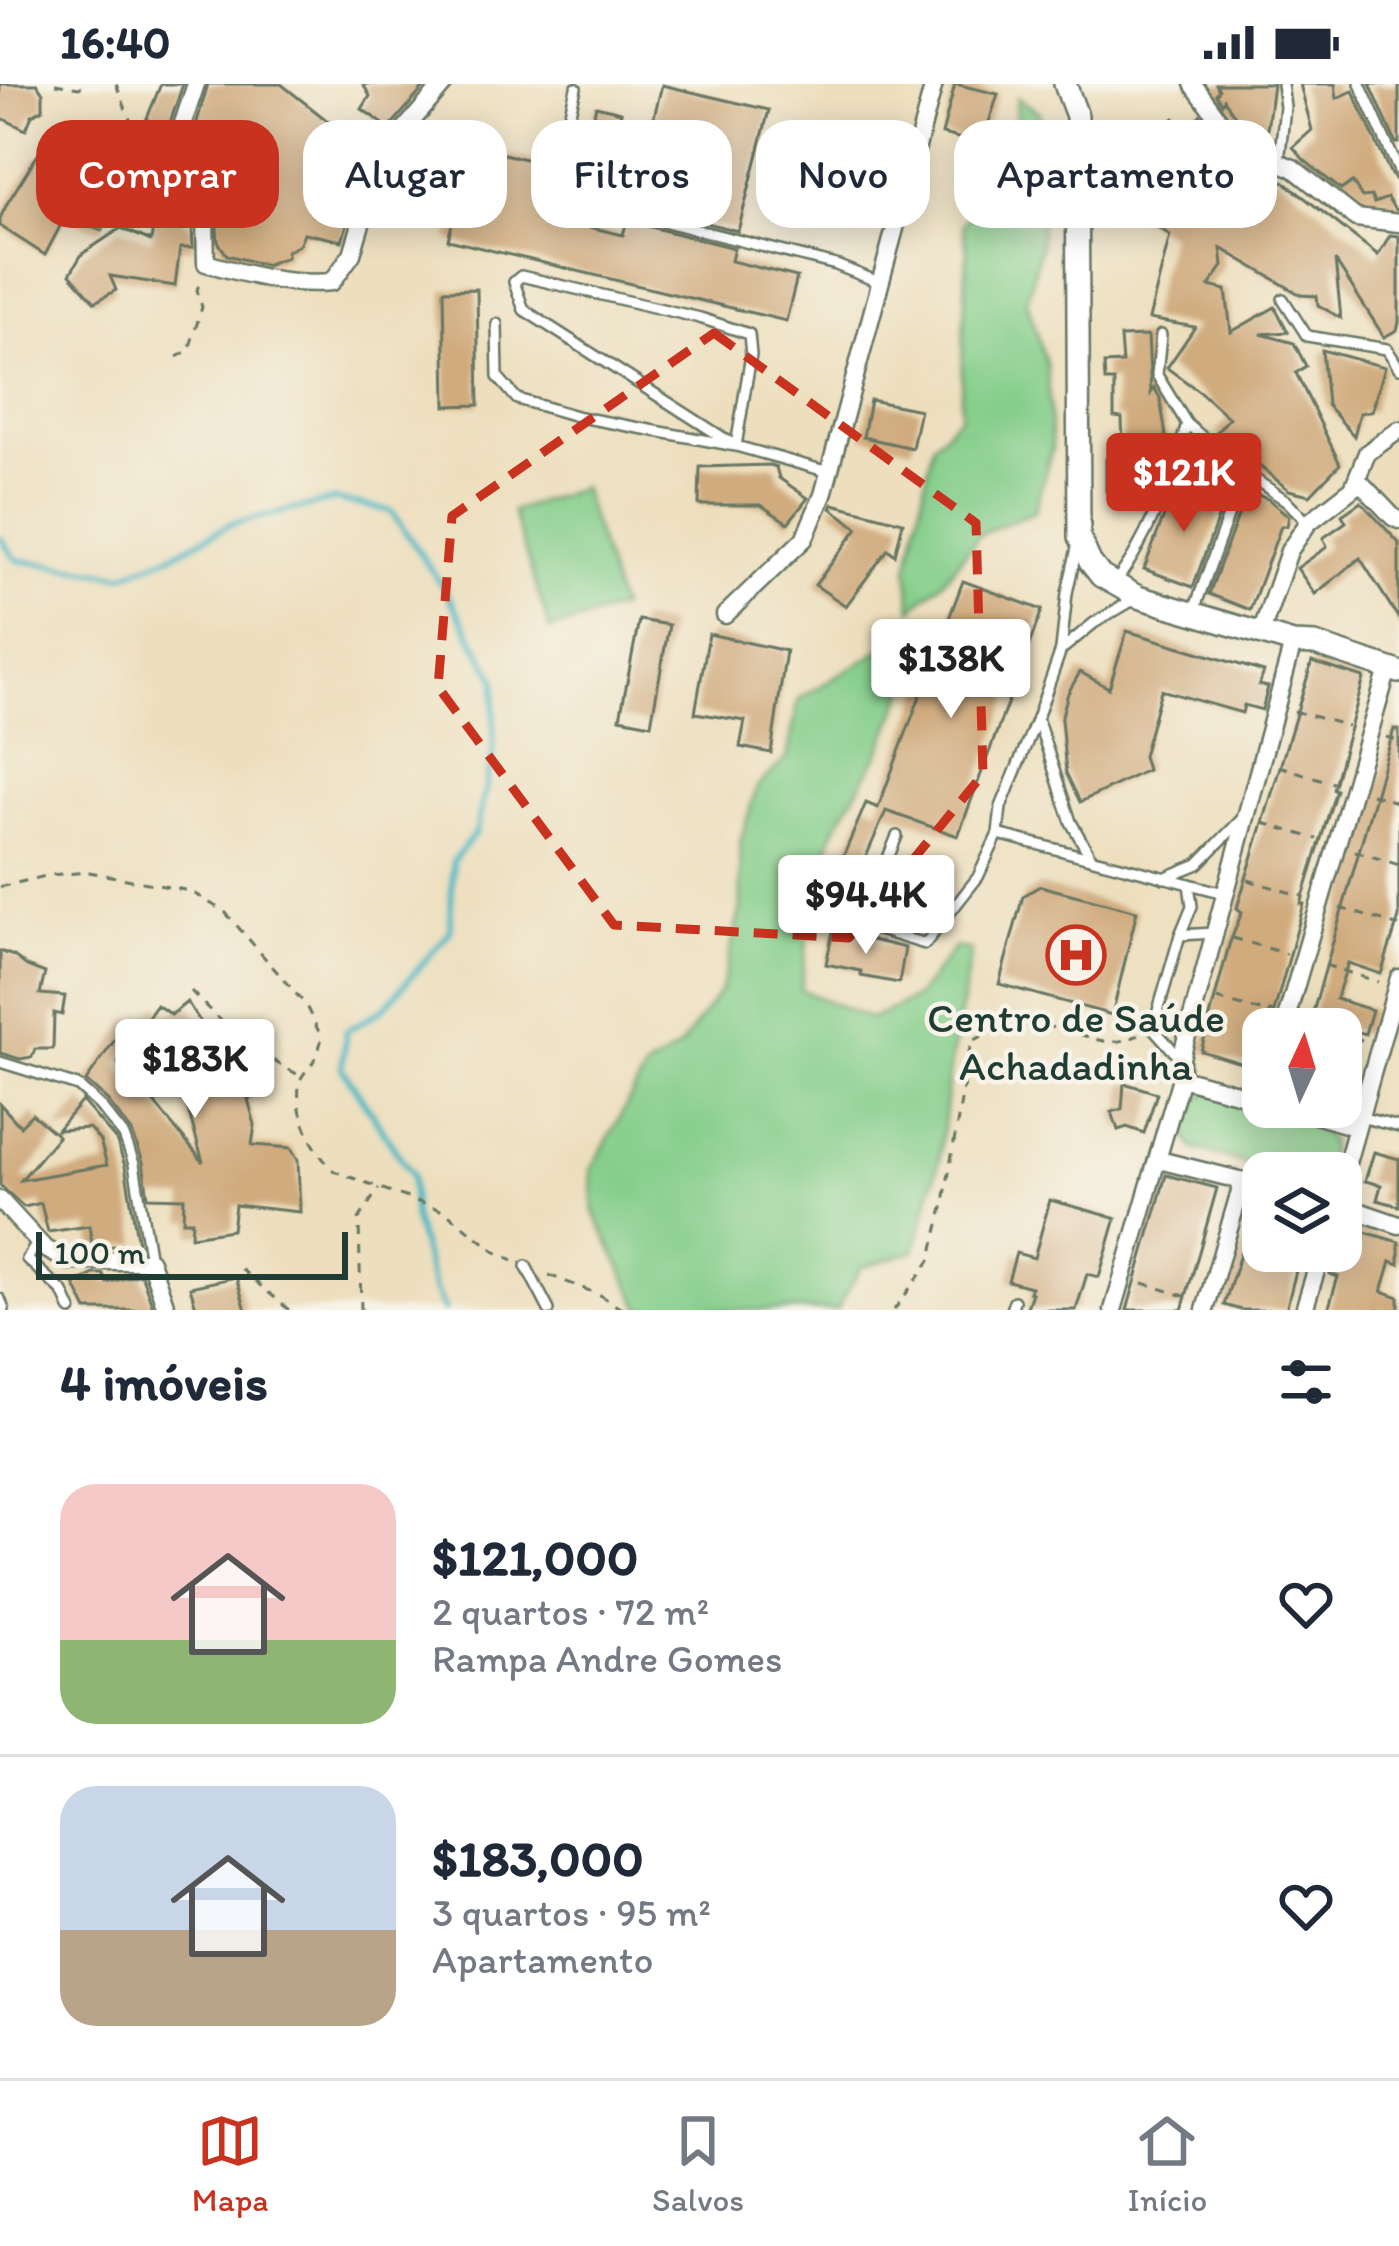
<!DOCTYPE html>
<html lang="pt">
<head>
<meta charset="utf-8">
<style>
  body { margin:0; font-family:Itim,sans-serif; background:#f2f2f3; color:#1f2937; height:100vh; display:flex; flex-direction:column; font-size:45px; white-space:nowrap }
  * { box-sizing:border-box; margin:0 }
  p { font-size:39px; color:#747a83 }
  .icon { flex:none; width:66px; height:66px; fill:none; stroke:currentColor; stroke-width:2; stroke-linecap:round; stroke-linejoin:round }
  .map { position:relative; height:1226px; overflow:hidden }
  .drawer { display:flex; flex-direction:column; background:#fff; flex:1 }
  .drawer>* { flex:none }
  .guide { position:absolute; left:36px; top:36px; width:1329px; height:108px; display:flex; gap:24px }
  .needle { width:78px; rotate:4deg }
  .fabs { position:absolute; left:1242px; top:924px; display:grid; gap:24px }
  .fabs a { display:grid; place-items:center; width:120px; height:120px; border-radius:24px; background:#fff; box-shadow:0 6px 30px #0003; font-size:60px }
  .scale { position:absolute; left:36px; bottom:30px; width:312px; box-sizing:border-box; padding-left:12px; border:6px solid #1f3d34; border-top:0; font-size:33px; line-height:42px; white-space:nowrap; color:#1f3d34; -webkit-text-stroke:9px #f7f3e8; paint-order:stroke }
  .price { position:absolute; translate:-50% -102px; padding:0 27px; border-radius:12px; background:#fff; color:#222; font-size:39px; line-height:78px; filter:drop-shadow(0 3px 6px #0008) }
  .price::after { content:''; position:absolute; left:50%; top:72px; width:36px; height:27px; margin-left:-18px; background:inherit; clip-path:polygon(0 0,100% 0,50% 100%) }
  .price.on { background:#c8321e; color:#fff }
  ul { padding:0; list-style:none }
  li { display:flex; align-items:center; gap:36px; height:300px; padding:0 60px }
  li+li { border-top:3px solid #e0e1e3 }
  li span { display:grid; place-items:center; flex:none; width:336px; height:240px; border-radius:36px; color:#555 }
  li>.icon { margin-inline-start:auto }
  span .icon { width:144px; height:144px; fill:#fffc; stroke-width:1 }
  li b { font-size:51px }
  h2 { display:flex; justify-content:space-between; align-items:center; height:144px; padding:0 60px; font-size:51px }
  .pill { padding:0 42px; border-radius:36px; background:#fff; box-shadow:0 6px 30px #0003; font-size:42px; line-height:108px }
  .pill.on { background:#c8321e; color:#fff }
  .status { display:flex; justify-content:space-between; align-items:center; height:84px; padding:0 60px; background:#fff; direction:ltr }
  .status svg { height:33px; fill:currentColor }
  .tabs { display:flex; justify-content:space-around; align-items:center; height:168px; border-top:3px solid #e0e1e3; background:#fff; font-size:33px; color:#747a83 }
  .tabs a { display:grid; justify-items:center; gap:6px }
  .tabs .on { color:#c8321e }
  .map>svg:first-child { display:block }
</style>
</head>
<body>
<div class="status"><b>16:40</b><svg viewBox="0 0 49 12"><path d="M0 12V9h3v3zM5 12V6h3v6zM10 12V3h3v9zM15 12V0h3v12zM26 1h20v11H26zM47 4h2v5h-2z"/></svg></div>
<div class="map">
<svg width="1399" height="1226" viewBox="0 0 1399 1226">
  <rect width="100%" height="100%" fill="#f7f3e8"/>
  <filter id="ink" filterUnits="userSpaceOnUse"><feTurbulence type="fractalNoise" baseFrequency=".00833" numOctaves="2"/><feDisplacementMap in="SourceGraphic" scale="24" xChannelSelector="R" yChannelSelector="G"/><feConvolveMatrix kernelMatrix="1 2 1 2 8 2 1 2 1" color-interpolation-filters="sRGB"/></filter>
  <filter id="wash" filterUnits="userSpaceOnUse"><feTurbulence type="fractalNoise" baseFrequency=".004" numOctaves="4" result="noise"/><feDisplacementMap in="SourceGraphic" scale="48" xChannelSelector="R" yChannelSelector="G"/><feGaussianBlur stdDeviation="2.7" result="paint"/><feColorMatrix in="noise" values="0 0 0 0 0 0 0 0 0 0 0 0 0 0 0 0 0 1.4 0 .05"/><feComposite in="paint" operator="in"/></filter>
  <g filter="url(#wash)">
    <rect width="100%" height="100%" fill="#eddfbe"/>
    <g fill="#85ce8b" stroke="#528660" stroke-width="3">
      <polygon points="1017,13 1039,28 1045,49 1040,162 1027,217 1047,283 1052,365 1034,428 980,450 943,497 912,525 908,485 933,360 960,332 967,166 962,140 1013,74"/>
      <polygon points="582,404 620,524 550,546 512,427"/>
      <polygon points="900,555 916,566 904,610 879,669 834,746 813,808 801,906 871,935 916,913 955,863 971,867 949,990 939,1077 915,1167 861,1183 837,1226 642,1226 594,1128 591,1086 646,985 679,964 721,906 741,823 740,758 757,703 787,674 799,615"/>
      <path d="M1209,1008l104,29 17,20c-1,12 -2,25 -12,32h-41l-84,-25c-15,-26 -9,-42 16,-56z"/>
    </g>
    <g fill="none" stroke-linecap="round" stroke-linejoin="round">
      <polyline stroke="#49b7c3" stroke-width="6" points="0,454 17,476 123,491 174,470 231,440 335,416 391,427 445,506 496,595 493,670 476,748 453,777 450,848 383,925 346,947 342,984 412,1091 413,1132 434,1206 444,1226"/>
    </g>
    <g id="blocks">
      <g fill="#d0ab7e" fill-rule="evenodd">
        <polygon points="0,0 37,0 43,9 43,25 32,31 26,46 0,33"/>
        <polygon points="161,0 183,0 171,36 165,72 145,39"/>
        <polygon points="208,0 281,0 372,72 363,89 342,157 304,149 299,161 287,167 287,173 265,181 227,171 218,158 216,128 222,80 194,72 196,41"/>
        <polygon points="363,0 427,0 389,44 362,25 370,12"/>
        <polygon points="955,0 998,10 982,60 942,50"/>
        <polygon points="1216,0 1273,0 1266,53 1238,37 1224,15 1222,19 1216,10 1219,6"/>
        <polygon points="1300,0 1335,0 1337,14 1353,7 1391,91 1397,97 1399,126 1395,126 1387,114 1374,119 1371,112 1362,113 1352,98 1341,106 1304,76 1293,63 1312,46"/>
        <polygon points="1370,0 1399,0 1399,59 1396,59"/>
        <polygon points="662,1 769,26 738,147 632,120"/>
        <polygon points="596,22 621,28 601,104 576,98"/>
        <polygon points="1200,31 1209,44 1176,108 1232,73 1238,76 1254,98 1266,87 1274,90 1378,171 1390,151 1399,152 1399,238 1397,246 1384,253 1335,176 1341,234 1318,221 1317,212 1301,211 1221,164 1223,182 1209,202 1226,206 1231,248 1275,223 1288,248 1261,250 1294,259 1306,282 1296,289 1340,380 1310,411 1289,406 1217,348 1229,334 1200,308 1167,284 1195,243 1149,235 1170,151 1112,115 1131,92 1135,95 1154,70 1155,51 1174,34 1188,46"/>
        <polygon points="463,61 548,80 549,99 541,132 623,151 627,137 734,164 731,177 797,193 786,237 448,156 460,107 453,105"/>
        <polygon points="37,72 57,89 49,97 104,111 112,116 102,147 65,133 45,171 0,142 0,134 8,118"/>
        <polygon points="157,115 192,143 193,164 180,164 175,202 110,192 116,206 95,218 70,190 82,170 121,144 151,157"/>
        <polygon points="477,205 479,321 446,322 444,206"/>
        <polygon points="1148,252 1151,309 1154,304 1160,314 1168,364 1146,366 1160,381 1155,392 1159,393 1146,426 1106,407 1106,375 1115,378 1123,362 1122,334 1114,333 1114,297 1105,297 1104,280 1122,279 1120,253"/>
        <polygon points="1322,266 1385,283 1372,327 1360,329 1354,352 1327,321"/>
        <polygon points="870,316 920,326 912,364 863,353"/>
        <polygon points="770,381 776,383 779,394 808,414 788,439 761,421 699,421 700,383"/>
        <polygon points="1176,400 1224,417 1193,503 1144,485"/>
        <polygon points="1252,409 1268,415 1289,432 1287,442 1281,442 1250,526 1209,510 1241,424 1246,425"/>
        <polygon points="1361,418 1399,459 1399,535 1360,474 1315,510 1297,484 1327,463 1323,454 1346,438 1342,431"/>
        <polygon points="833,420 903,438 895,471 888,465 846,522 815,501 858,444 831,424"/>
        <polygon points="963,497 1042,526 958,752 886,727 848,814 829,806 866,719 878,724"/>
        <polygon points="639,536 669,541 651,640 620,634"/>
        <polygon points="1127,547 1264,588 1259,601 1268,603 1262,626 1244,621 1242,629 1161,606 1143,672 1147,686 1080,718 1066,689 1061,635 1068,609 1080,588 1109,604"/>
        <polygon points="709,550 786,567 771,669 740,663 745,637 695,629"/>
        <polygon points="1312,578 1364,594 1333,705 1336,706 1301,820 1304,820 1274,928 1270,927 1263,945 1254,983 1201,967 1229,861 1242,828 1237,824"/>
        <polygon points="1394,645 1399,646 1399,833 1381,890 1348,879 1336,915 1372,926 1365,950 1311,935"/>
        <polygon points="1040,802 1137,827 1112,931 999,900 1023,812"/>
        <polygon points="833,847 905,864 899,899 861,892 861,887 826,880"/>
        <polygon points="0,867 14,872 27,882 45,889 40,910 65,912 62,931 54,929 53,965 35,965 32,973 20,975 0,969"/>
        <path d="M187,918l43,64 27,-6 13,26 -22,13 7,26 -3,20 39,3 7,12 2,52 -65,-7 -3,25 -41,6 1,-15h-9l1,-23 -36,-1 -5,-35 -11,-30 -26,-33 -20,-18 44,-63 11,8 16,-21 14,10zM141,943l18,17 16,20 28,98 -66,-80 -7,4 -12,-23z"/>
        <polygon points="1124,999 1157,1009 1144,1049 1127,1043 1118,1046 1112,1028 1122,1025"/>
        <polygon points="82,1017 116,1056 125,1082 138,1160 93,1164 89,1142 48,1148 41,1119 24,1123 0,1101 0,1020 20,1042 32,1030 58,1052 21,1096 107,1081 100,1057 89,1044 57,1046"/>
        <polygon points="1374,1068 1399,1075 1399,1122 1377,1116 1381,1101 1365,1097"/>
        <polygon points="1166,1091 1217,1104 1201,1161 1182,1226 1127,1226"/>
        <polygon points="1258,1114 1263,1114 1263,1167 1301,1167 1286,1226 1241,1226 1224,1221"/>
        <polygon points="1050,1116 1116,1134 1099,1193 1087,1190 1076,1226 1026,1226 1032,1209 1029,1208 1031,1203 1008,1197 1016,1169 1034,1174"/>
        <polygon points="1351,1144 1399,1158 1399,1180 1391,1177 1382,1207 1399,1213 1399,1226 1328,1226 1338,1193 1330,1190 1335,1172 1341,1174"/>
        <polygon points="94,1190 103,1190 107,1199 141,1190 154,1226 87,1226 74,1200"/>
        <polygon points="236,1193 246,1226 197,1226 190,1203"/>
      </g>
    </g>
  </g>
  <g filter="url(#ink)">
    <use href="#blocks" fill-opacity="0" stroke="#677664" stroke-width="3"/>
    <g fill="none" stroke-linecap="round" stroke-linejoin="round">
      <g stroke="#677664" stroke-width="14">
        <g id="service">
          <polyline points="1360,0 1399,87"/>
          <polyline points="576,4 556,86 560,111 836,181 881,199"/>
          <polyline points="1279,78 1285,23 1282,0"/>
          <polyline points="1283,215 1307,252 1387,265 1399,284"/>
          <polyline points="497,240 498,293 517,315 580,333 736,362 751,271 749,250 700,234 521,192 514,198 524,226 736,362 829,388"/>
          <polyline points="1161,251 1157,291 1187,340"/>
          <polyline points="1077,464 1067,509 1061,566 1037,634 1001,723 998,750 1224,809"/>
          <path d="M1115,498c32,-39 57,-109 72,-158l57,48 43,29 21,22"/>
          <polyline points="1193,529 1244,388"/>
          <polyline points="1061,566 1094,539 1135,515"/>
          <polyline points="1037,634 1071,738 1091,774"/>
          <polyline points="897,752 872,813 872,844 925,860 978,793 998,750"/>
          <polyline points="1164,794 1198,780 1240,737"/>
          <polyline points="1180,851 1192,822 1189,800"/>
          <polyline points="1179,973 1153,944 1180,851 1214,849"/>
          <polyline points="0,978 78,1002 99,1021 124,1052 134,1080 150,1177"/>
          <polyline points="1360,1033 1399,1043"/>
          <polyline points="38,1158 27,1175 63,1208 71,1226"/>
          <polyline points="526,1182 549,1226"/>
          <polyline points="0,1215 4,1226"/>
          <polyline points="1011,1226 1014,1217"/>
        </g>
      </g>
      <g stroke="#677664" stroke-width="21">
        <g id="minor">
          <path d="M196,0l-13,39 -2,36 24,61 1,43c43,12 82,23 126,19l20,-28 23,-77 22,-39 47,-54"/>
          <polyline points="1193,0 1238,62 1293,84 1356,134 1399,139"/>
          <polyline points="1358,396 1393,433 1399,436"/>
          <polyline points="725,531 804,455 823,411 934,0"/>
          <polyline points="1261,549 1289,467 1308,439 1353,404 1367,369 1399,346"/>
          <polyline points="1283,945 1388,585"/>
          <polyline points="1181,994 1263,1016"/>
          <polyline points="1288,1023 1356,1043"/>
          <polyline points="1159,1076 1263,1102"/>
          <polyline points="1341,1100 1399,894"/>
          <polyline points="0,1116 44,1164 68,1177 150,1177 167,1226"/>
          <polyline points="1341,1121 1399,1141"/>
          <polyline points="1113,1226 1181,994 1181,974 1293,559"/>
          <polyline points="1205,1226 1243,1097"/>
          <polyline points="1304,1226 1322,1167"/>
        </g>
      </g>
      <g stroke="#677664" stroke-width="26">
        <polyline id="tertiary" points="1065,0 1077,32 1079,453 1090,478 1101,492 1138,513 1293,559 1315,560 1399,588"/>
      </g>
      <g stroke="#677664" stroke-width="3" stroke-dasharray="9 9" stroke-linecap="butt">
        <polyline points="55,0 79,4 86,0"/>
        <polyline points="116,0 144,71 163,85"/>
        <polyline points="177,273 189,266 202,223 197,206 200,198"/>
        <polyline points="1294,627 1348,642"/>
        <polyline points="1386,653 1399,657"/>
        <polyline points="1279,682 1333,699"/>
        <polyline points="1371,710 1399,719"/>
        <polyline points="1263,739 1317,755"/>
        <polyline points="1355,767 1399,781"/>
        <polyline points="1248,796 1302,812"/>
        <path d="M0,803l50,-12 39,-3 101,19 35,21 80,92 17,34c-2,6 -3,13 -6,19 -4,9 -13,15 -16,24 -7,30 13,70 34,90l112,41 50,40 17,8"/>
        <polyline points="1340,824 1399,842"/>
        <polyline points="1233,854 1287,870"/>
        <polyline points="1325,881 1378,898"/>
        <path d="M191,907c33,35 66,63 108,84"/>
        <polyline points="1217,915 1265,928"/>
        <polyline points="1303,939 1325,945"/>
        <polyline points="1341,950 1362,956"/>
        <polyline points="1243,1166 1297,1183"/>
        <polyline points="241,1185 289,1226"/>
        <polyline points="549,1191 600,1211 623,1226"/>
        <polyline points="1143,1199 1191,1214"/>
        <polyline points="361,1226 359,1135 379,1104"/>
        <path d="M894,1226l36,-49 13,-53 28,-167c30,-12 51,-18 85,-13 36,6 46,23 83,7"/>
      </g>
      <use href="#service" stroke="#fff" stroke-width="9"/>
      <use href="#minor" stroke="#fff" stroke-width="16"/>
      <use href="#tertiary" stroke="#fff" stroke-width="21"/>
    </g>
  </g>
  <path fill="none" stroke="#c8321e" stroke-width="9" stroke-dasharray="24 15" stroke-linejoin="round" d="M714,249l262,190 7,251 -134,164 -235,-13 -176,-238 14,-171z"/>
  <defs>
    <g id="hospital-ring" transform="scale(3)"><circle r="9.5" fill="#f7f3e8" stroke="#c8321e" stroke-width="1.5"/><path d="M-5-5h3v3.5h4V-5h3V5h-3V1.5h-4V5h-3Z" fill="#c8321e"/></g>
  </defs>
  <g fill-rule="evenodd">
    <use href="#hospital-ring" x="1076" y="871"/>
  </g>
  <g text-anchor="middle" dominant-baseline="central" stroke-width="9" stroke-linejoin="round" paint-order="stroke">
    <g font-size="42" fill="#1f3d34" stroke="#f7f3e8">
      <text x="1076" y="933">Centro de Saúde<tspan x="1076" dy="48">Achadadinha</tspan></text>
    </g>
  </g>
</svg>
<div class="fabs">
<a><svg class="needle" viewBox="-14 -14 28 28"><path d="M0-13l5 13h-10z" fill="#e53935"/><path d="M0 13l5-13h-10z" fill="#747a83"/></svg></a>
<a><svg class="icon" aria-label="layers" viewBox="0 0 24 24"><path d="M12 4l9 5-9 5-9-5zM3 14l9 5 9-5"/></svg></a>
</div>
<div class="scale">100 m</div>
<b class="price on" style="left:1184px;top:451px">$121K</b>
<b class="price" style="left:951px;top:637px">$138K</b>
<b class="price" style="left:866px;top:873px">$94.4K</b>
<b class="price" style="left:195px;top:1037px">$183K</b>
<div class="guide">
<a class="pill on">Comprar</a>
<a class="pill">Alugar</a>
<a class="pill">Filtros</a>
<a class="pill">Novo</a>
<a class="pill">Apartamento</a>
</div>
</div>
<section class="drawer">
<h2>4 imóveis<svg class="icon" aria-label="filters" viewBox="0 0 24 24"><path d="M4 7h16M4 17h16"/><circle cx="9" cy="7" r="2"/><circle cx="15" cy="17" r="2"/></svg></h2>
<ul>
<li><span style="background:linear-gradient(#f6c9c9 65%,#8fb573 0)"><svg class="icon" aria-label="home" viewBox="0 0 24 24"><path d="M3 11l9-7 9 7M6 9v11h12V9"/></svg></span><div><b>$121,000</b><p>2 quartos · 72 m²</p><p>Rampa Andre Gomes</p></div><svg class="icon" aria-label="heart" viewBox="0 0 24 24"><path d="M12 20l-8-8c-3-5 5-10 8-4 3-6 11-1 8 4z"/></svg></li>
<li><span style="background:linear-gradient(#c9d6e8 60%,#b9a48a 0)"><svg class="icon" aria-label="home" viewBox="0 0 24 24"><path d="M3 11l9-7 9 7M6 9v11h12V9"/></svg></span><div><b>$183,000</b><p>3 quartos · 95 m²</p><p>Apartamento</p></div><svg class="icon" aria-label="heart" viewBox="0 0 24 24"><path d="M12 20l-8-8c-3-5 5-10 8-4 3-6 11-1 8 4z"/></svg></li>
</ul>
</section>
<nav class="tabs">
<a class="on"><svg class="icon" aria-label="map" viewBox="0 0 24 24"><path d="M3 6l6-2 6 2 6-2v14l-6 2-6-2-6 2zM9 4v14M15 6v14"/></svg>Mapa</a>
<a><svg class="icon" aria-label="saved" viewBox="0 0 24 24"><path d="M7 4h10v16l-5-4-5 4z"/></svg>Salvos</a>
<a><svg class="icon" aria-label="home" viewBox="0 0 24 24"><path d="M3 11l9-7 9 7M6 9v11h12V9"/></svg>Início</a>
</nav>
</body>
</html>
